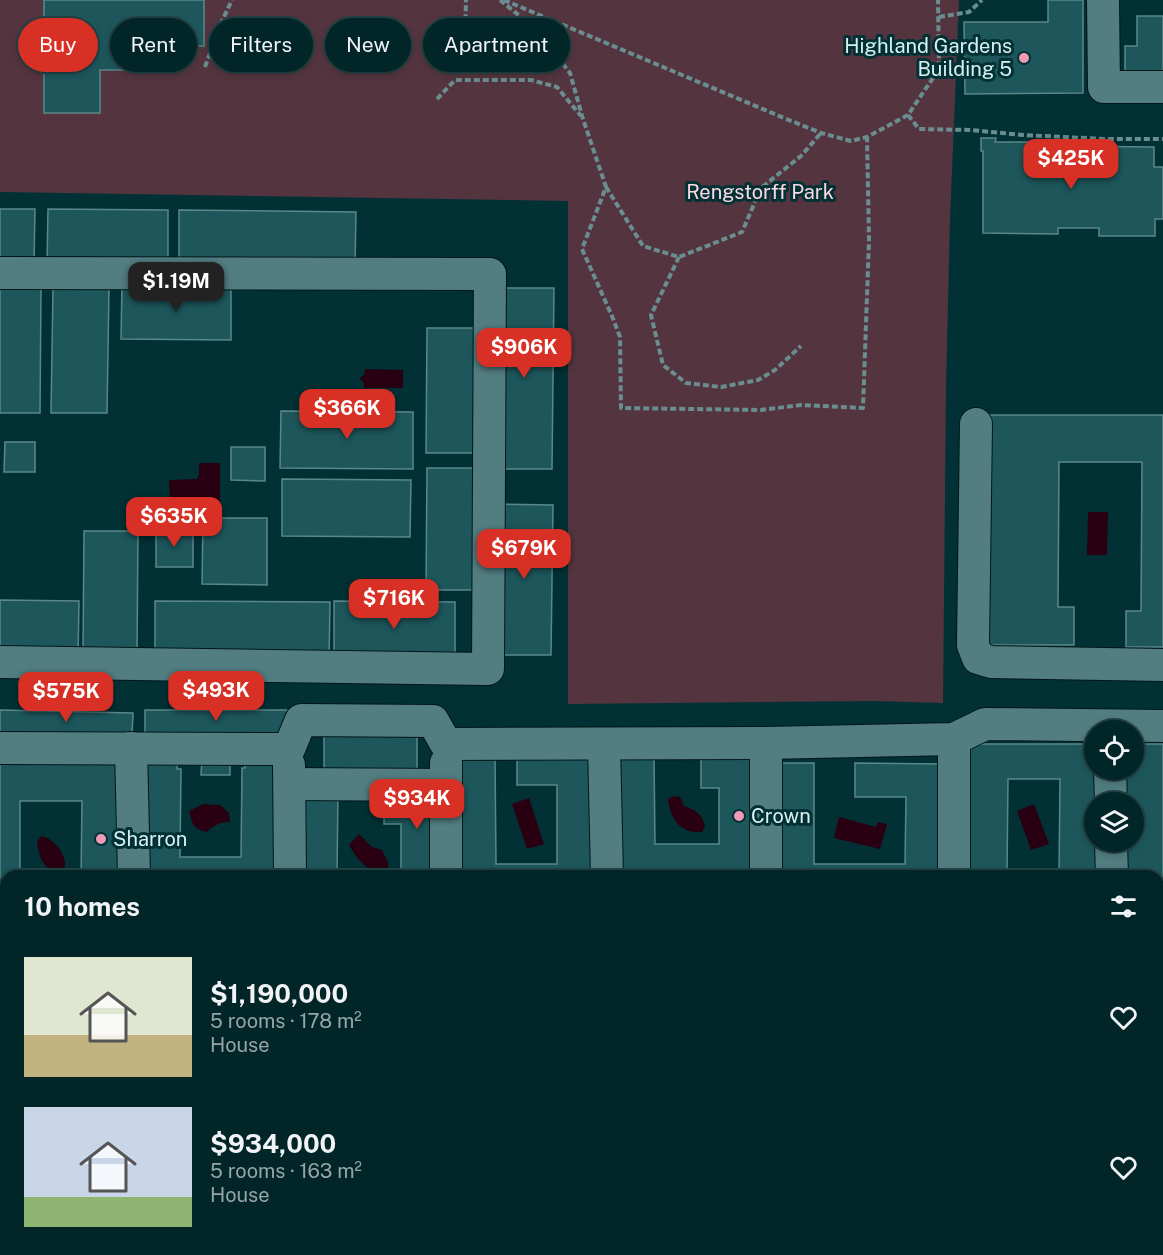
<!DOCTYPE html>
<html lang="en">
<head>
<meta charset="utf-8">
<style>
  body { margin:0; font-family:"Public Sans",sans-serif; background:#0c2d30; color:#f1f3f6; height:100vh; display:flex; flex-direction:column; font-size:22px; white-space:nowrap }
  * { box-sizing:border-box; margin:0 }
  p { font-size:20px; color:#96a5a8 }
  .icon { flex:none; width:33px; height:33px; fill:none; stroke:currentColor; stroke-width:2; stroke-linecap:round; stroke-linejoin:round }
  .map { position:relative; flex:1; overflow:hidden }
  .details { position:absolute; left:0px; top:870px; width:1164px; height:386px; display:flex; flex-direction:column; background:#022528; border-radius:18px 18px 0 0; box-shadow:0 3px 9px #0003,0 0 0 2px #234245 }
  .details>* { flex:none }
  .guide { position:absolute; left:18px; top:18px; width:600px; height:54px; display:flex; gap:12px }
  .tools { position:absolute; left:1084px; top:720px; display:grid; gap:12px }
  .tools a { display:grid; place-items:center; width:60px; height:60px; border-radius:50%; background:#022528; box-shadow:0 3px 9px #0003,0 0 0 2px #234245; font-size:30px }
  .price { position:absolute; translate:-50% -51px; padding:0 14px; border-radius:12px; background:#d93025; color:#fff; font-size:20px; line-height:39px; filter:drop-shadow(0 2px 3px #0008) }
  .price::after { content:''; position:absolute; left:50%; top:36px; width:18px; height:14px; margin-left:-9px; background:inherit; clip-path:polygon(0 0,100% 0,50% 100%) }
  .price.selected { background:#222; color:#fff }
  ul { padding:0; list-style:none }
  li { display:flex; align-items:center; gap:18px; height:150px; padding:0 24px }
  li span { display:grid; place-items:center; flex:none; width:168px; height:120px; border-radius:0px; color:#555 }
  li>.icon { margin-inline-start:auto }
  span .icon { width:72px; height:72px; fill:#fffc; stroke-width:1 }
  li b { font-size:26px }
  h2 { display:flex; justify-content:space-between; align-items:center; height:72px; padding:0 24px; font-size:26px }
  .chip { padding:0 21px; border-radius:27px; background:#022528; box-shadow:0 3px 9px #0003,0 0 0 2px #234245; font-size:21px; line-height:54px }
  .chip.selected { background:#d93025; color:#fff }
  .map>svg:first-child { display:block }
</style>
</head>
<body>
<div class="map">
<svg width="1163" height="1255" viewBox="0 0 1163 1255">
  <rect width="100%" height="100%" fill="#023135"/>
  <polygon fill="#54353f" points="0,0 959,0 950,219 946,386 943,703 875,701 568,704 568,201 0,192"/>
  <g fill="#280011">
    <polygon points="365,369 403,370 403,388 364,388 364,383 361,380 360,378 364,375"/>
    <polygon points="199,463 220,463 220,505 172,505 170,504 169,480 197,479 199,475"/>
    <polygon points="1088,512 1108,512 1107,555 1087,555"/>
    <path d="M674,796l6,1 4,9c12,4 18,8 21,20l-3,6c-22,2 -32,-14 -34,-33z"/>
    <polygon points="529,798 544,844 527,849 512,804"/>
    <path d="M203,804l17,1 9,8 1,9c-9,0 -17,3 -23,10 -15,-3 -14,-8 -18,-21z"/>
    <polygon points="1034,804 1049,844 1031,850 1017,811"/>
    <polygon points="839,817 876,827 878,822 887,824 880,849 834,838"/>
    <path d="M359,834l13,13 10,3 6,12v9c-19,5 -31,-12 -39,-26z"/>
    <path d="M42,836c11,3 22,15 23,27 0,3 -1,7 -2,10l-7,2c-14,-10 -17,-17 -19,-34z"/>
  </g>
  <g fill="#1d575c" stroke="#5b878b" stroke-width="1.5">
    <polygon points="44,0 204,0 204,46 145,46 145,70 100,70 100,113 44,113"/>
    <polygon points="1048,0 1083,0 1083,93 965,94 964,22 1048,22"/>
    <polygon points="1137,16 1163,16 1163,74 1125,74 1125,46 1137,46"/>
    <polygon points="981,138 996,138 995,142 1038,142 1038,154 1047,154 1047,156 1062,157 1062,146 1154,147 1154,167 1163,167 1163,219 1155,219 1155,236 1099,236 1099,228 1058,228 1058,234 983,233 983,151 981,151"/>
    <polygon points="0,209 35,209 34,264 0,264"/>
    <polygon points="48,209 168,210 168,265 47,264"/>
    <polygon points="179,210 356,212 355,267 179,266"/>
    <polygon points="122,285 231,286 231,340 121,339"/>
    <polygon points="0,288 41,288 40,413 0,413"/>
    <polygon points="53,288 109,288 107,413 51,413"/>
    <polygon points="495,288 554,288 552,469 493,469"/>
    <polygon points="427,328 481,328 480,453 426,453"/>
    <polygon points="281,411 413,412 413,469 280,468"/>
    <polygon points="988,415 1163,415 1163,647 1126,647 1126,611 1141,611 1142,462 1059,462 1058,607 1074,607 1074,645 987,645"/>
    <polygon points="5,442 35,442 35,472 4,472"/>
    <polygon points="231,447 265,447 265,481 231,480"/>
    <polygon points="427,468 481,468 480,590 426,590"/>
    <polygon points="282,479 411,480 410,537 282,536"/>
    <polygon points="496,504 553,505 551,655 495,655"/>
    <polygon points="203,518 267,518 267,585 202,584"/>
    <rect x="156" y="530" width="37" height="37"/>
    <polygon points="84,531 138,531 137,655 83,654"/>
    <polygon points="0,600 79,601 78,657 0,656"/>
    <polygon points="155,601 330,602 329,660 155,659"/>
    <polygon points="334,601 455,602 455,658 334,658"/>
    <polygon points="0,710 133,713 132,736 0,734"/>
    <rect x="145" y="710" width="142" height="24"/>
    <polygon points="417,729 417,777 324,777 324,730"/>
    <polygon points="966,744 1095,744 1095,770 1100,802 1095,802 1095,842 1100,842 1100,876 1059,876 1060,779 1008,779 1007,876 966,876"/>
    <polygon points="1134,744 1163,744 1163,912 1158,912 1158,876 1123,876 1124,842 1134,842 1134,802 1124,802 1124,770 1134,770"/>
    <polygon points="598,751 598,876 458,876 458,753 495,754 496,864 557,864 557,785 517,785 517,755"/>
    <polygon points="617,755 654,755 655,844 719,844 719,788 701,788 701,757 759,756 759,876 617,876"/>
    <polygon points="140,758 178,758 177,769 181,769 180,857 241,857 242,768 245,768 245,759 283,759 281,876 139,876"/>
    <polygon points="202,758 230,758 230,775 201,775"/>
    <polygon points="0,761 122,762 121,876 81,876 82,801 20,801 20,876 6,876 6,904 0,904"/>
    <polygon points="774,763 814,763 814,864 905,864 906,797 855,797 855,763 943,764 943,876 774,876"/>
    <polygon points="300,792 338,792 337,876 299,876"/>
    <polygon points="384,792 441,792 440,876 401,876 401,824 384,824"/>
    <rect x="0" y="1059" width="6" height="51"/>
    <polygon points="1158,1062 1163,1062 1163,1112 1163,1089 1158,1089"/>
    <polygon points="1158,1123 1158,1197 1163,1198 1163,1221 1158,1221"/>
    <polygon points="0,1243 6,1243 6,1250 138,1250 138,1255 0,1255"/>
    <polygon points="1163,1248 1163,1255 1126,1255 1126,1250 1158,1250"/>
    <rect x="157" y="1250" width="46" height="5"/>
    <rect x="260" y="1250" width="50" height="5"/>
    <rect x="331" y="1250" width="204" height="5"/>
    <rect x="554" y="1250" width="49" height="5"/>
    <rect x="669" y="1250" width="48" height="5"/>
    <rect x="732" y="1250" width="56" height="5"/>
    <rect x="877" y="1250" width="54" height="5"/>
    <rect x="978" y="1250" width="108" height="5"/>
  </g>
  <g fill="none" stroke-linecap="round" stroke-linejoin="round">
    <g stroke="#021719" stroke-width="34">
      <g id="minor">
        <polyline points="1103,0 1104,87 1163,87"/>
        <polyline points="0,273 490,274 488,669 0,662"/>
        <polyline points="976,424 973,645 978,658 991,662 1163,665"/>
        <polyline points="954,739 954,876"/>
        <polyline points="766,743 766,876"/>
        <polyline points="604,744 607,876"/>
        <polyline points="0,748 289,749 301,720 433,721 446,744 766,743 954,739 985,724 1163,726"/>
        <polyline points="131,748 134,876"/>
        <polyline points="446,763 446,876"/>
        <polyline points="289,765 290,876"/>
        <polyline points="1110,770 1111,802"/>
        <polyline points="290,784 446,785"/>
        <polyline points="1111,842 1112,876"/>
        <polyline points="1158,1236 1163,1236"/>
        <polyline points="544,1250 544,1255"/>
        <polyline points="1110,1250 1111,1255"/>
      </g>
    </g>
    <g stroke="#021719" stroke-width="35">
      <g id="major">
        <polyline points="0,992 6,992"/>
        <polyline points="1158,1001 1163,1001"/>
      </g>
    </g>
    <g stroke="#6a8d90" stroke-width="4" stroke-dasharray="6 3" stroke-linecap="butt">
      <polyline points="500,0 537,30 570,73 583,119 606,187 582,249 612,316 620,337 621,408 761,410 801,405 863,408 869,240 867,137"/>
      <polyline points="504,0 784,118 821,133 851,141 867,137 908,115 939,69 938,0"/>
      <polyline points="939,17 969,12 982,0"/>
      <polyline points="456,54 465,37 466,0"/>
      <polyline points="205,67 221,23 232,0"/>
      <polyline points="437,99 455,80 531,80 557,87 581,116"/>
      <polyline points="908,115 919,129 971,130 1023,135 1105,139 1163,139"/>
      <polyline points="606,187 643,246 679,257 742,232 761,188 801,156 821,133"/>
      <polyline points="679,257 651,315 663,365 686,383 721,387 758,380 775,370 801,346"/>
    </g>
    <use href="#minor" stroke="#527d81" stroke-width="32"/>
    <use href="#major" stroke="#418a90" stroke-width="33"/>
  </g>
  <g fill="#f09ab6" stroke="#023135" stroke-width="2">
    <circle cx="1024" cy="58" r="6"/>
    <circle cx="739" cy="816" r="6"/>
    <circle cx="101" cy="839" r="6"/>
  </g>
  <g text-anchor="middle" dominant-baseline="central" stroke-width="6" stroke-linejoin="round" paint-order="stroke">
    <g font-size="20" fill="#d9f0f2" stroke="#023135" text-anchor="start">
      <text x="1012" y="46" text-anchor="end">Highland Gardens<tspan x="1012" dy="23">Building 5</tspan></text>
      <text x="751" y="816">Crown</text>
      <text x="113" y="839">Sharron</text>
    </g>
    <g font-size="20" fill="#fbd8e2" stroke="#023135">
      <text x="760" y="192">Rengstorff Park</text>
    </g>
  </g>
</svg>
<div class="tools">
<a><svg class="icon" aria-label="locate" viewBox="0 0 24 24"><circle cx="12" cy="12" r="6"/><path d="M12 2v4M12 18v4M2 12h4M18 12h4"/></svg></a>
<a><svg class="icon" aria-label="layers" viewBox="0 0 24 24"><path d="M12 4l9 5-9 5-9-5zM3 14l9 5 9-5"/></svg></a>
</div>
<b class="price" style="left:1071px;top:190px">$425K</b>
<b class="price selected" style="left:176px;top:313px">$1.19M</b>
<b class="price" style="left:524px;top:379px">$906K</b>
<b class="price" style="left:347px;top:440px">$366K</b>
<b class="price" style="left:174px;top:548px">$635K</b>
<b class="price" style="left:524px;top:580px">$679K</b>
<b class="price" style="left:394px;top:630px">$716K</b>
<b class="price" style="left:216px;top:722px">$493K</b>
<b class="price" style="left:66px;top:723px">$575K</b>
<b class="price" style="left:417px;top:830px">$934K</b>
<div class="guide">
<a class="chip selected">Buy</a>
<a class="chip">Rent</a>
<a class="chip">Filters</a>
<a class="chip">New</a>
<a class="chip">Apartment</a>
</div>
<section class="details">
<h2>10 homes<svg class="icon" aria-label="filters" viewBox="0 0 24 24"><path d="M4 7h16M4 17h16"/><circle cx="9" cy="7" r="2"/><circle cx="15" cy="17" r="2"/></svg></h2>
<ul>
<li><span style="background:linear-gradient(#dfe7d0 65%,#c2b280 0)"><svg class="icon" aria-label="home" viewBox="0 0 24 24"><path d="M3 11l9-7 9 7M6 9v11h12V9"/></svg></span><div><b>$1,190,000</b><p>5 rooms · 178 m²</p><p>House</p></div><svg class="icon" aria-label="heart" viewBox="0 0 24 24"><path d="M12 20l-8-8c-3-5 5-10 8-4 3-6 11-1 8 4z"/></svg></li>
<li><span style="background:linear-gradient(#c9d6e8 75%,#8fb573 0)"><svg class="icon" aria-label="home" viewBox="0 0 24 24"><path d="M3 11l9-7 9 7M6 9v11h12V9"/></svg></span><div><b>$934,000</b><p>5 rooms · 163 m²</p><p>House</p></div><svg class="icon" aria-label="heart" viewBox="0 0 24 24"><path d="M12 20l-8-8c-3-5 5-10 8-4 3-6 11-1 8 4z"/></svg></li>
</ul>
</section>
</div>
</body>
</html>
